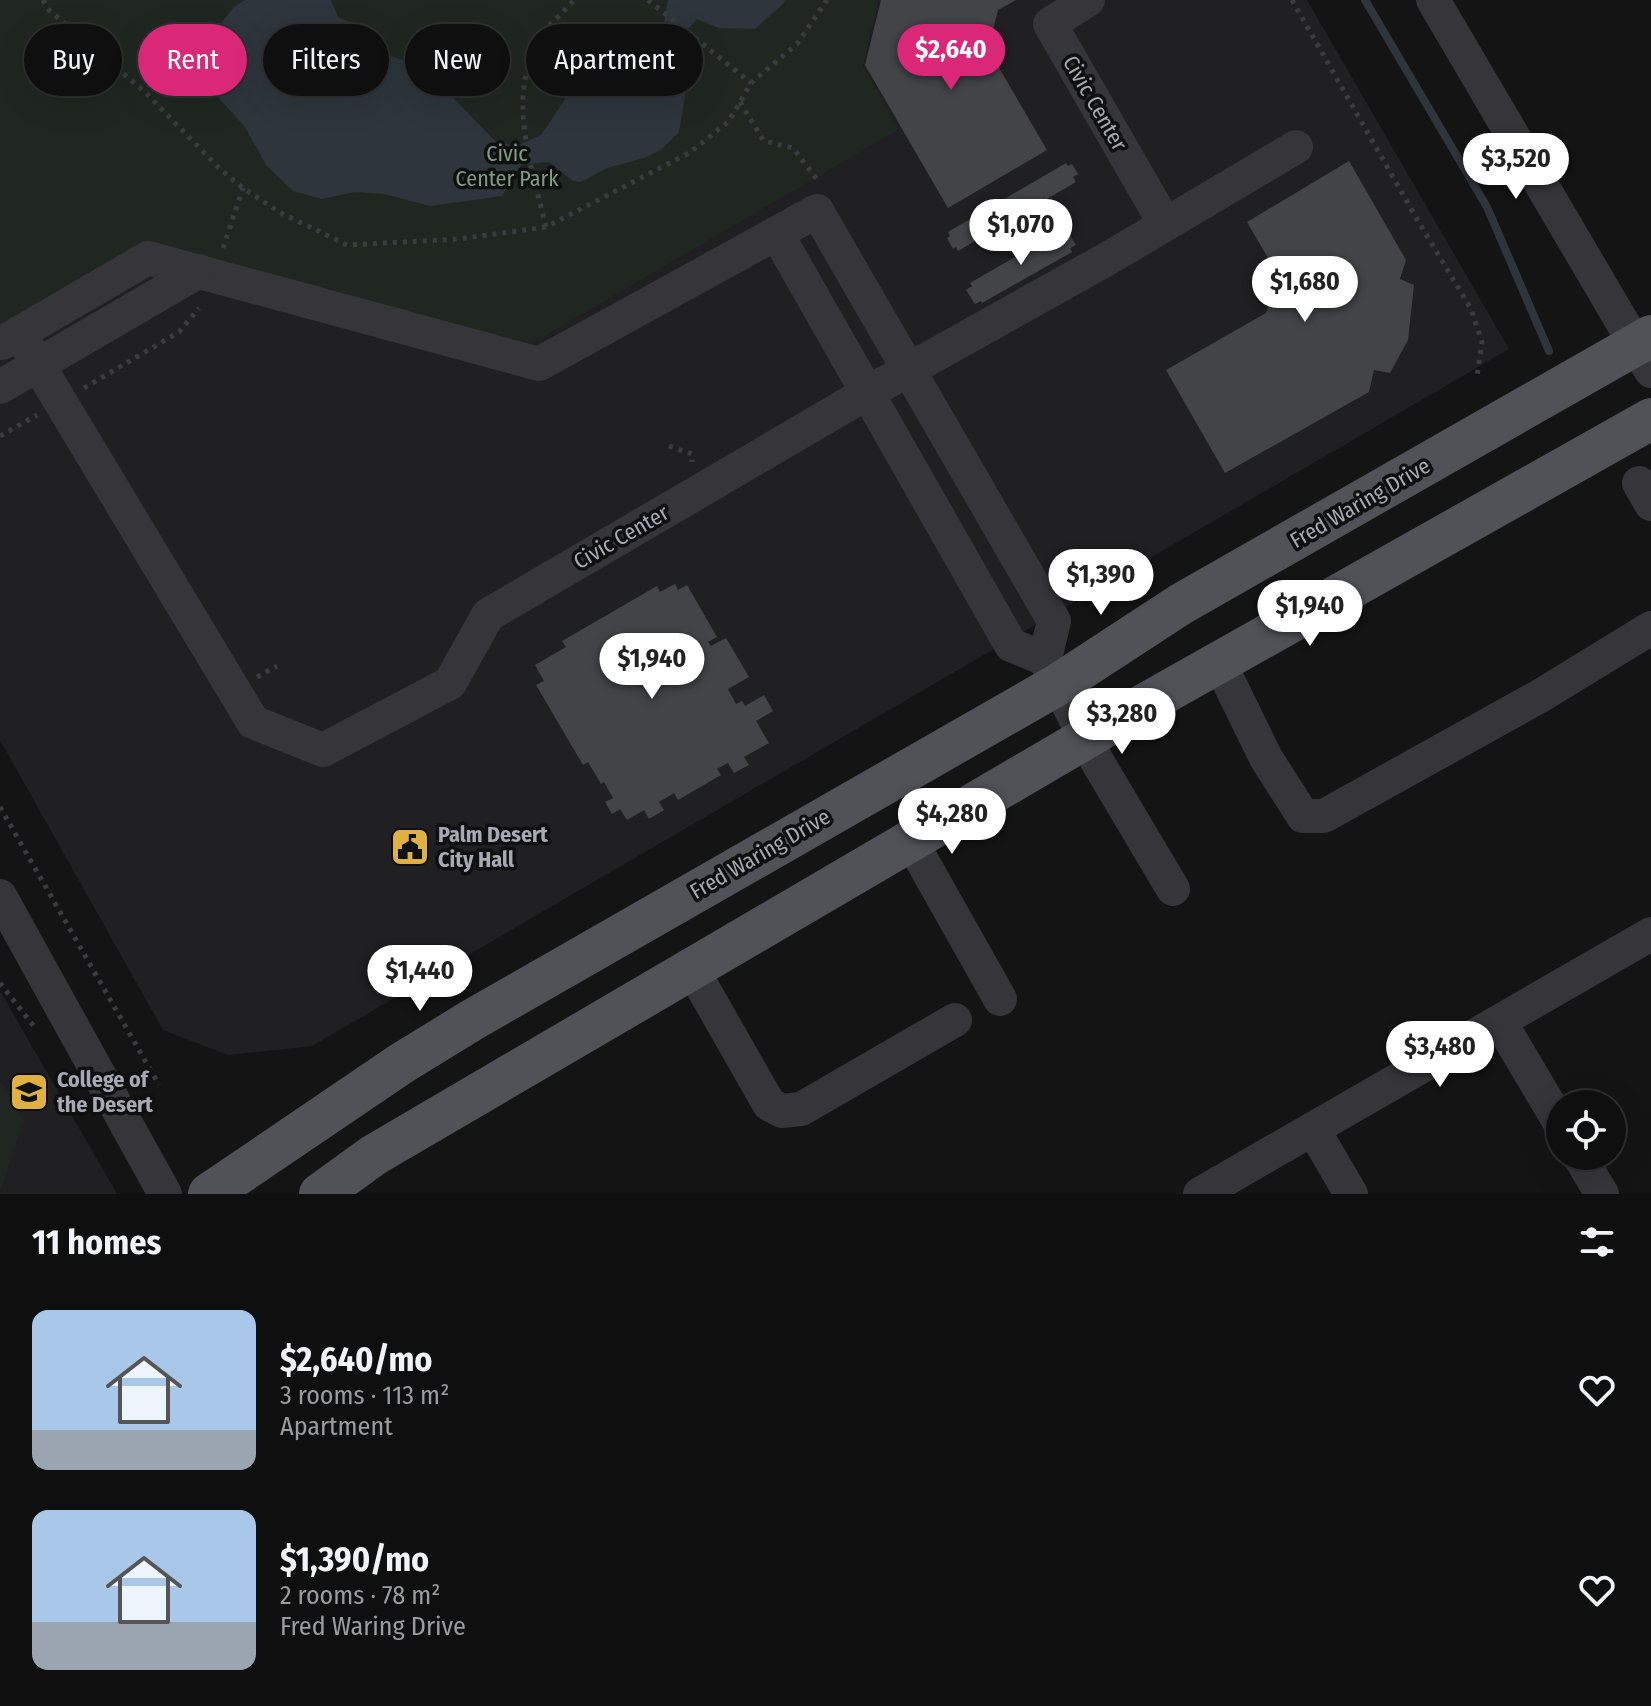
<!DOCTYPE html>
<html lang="en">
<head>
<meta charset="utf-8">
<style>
  body { margin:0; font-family:"Fira Sans Condensed",sans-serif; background:#1d1d1e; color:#f1f3f6; height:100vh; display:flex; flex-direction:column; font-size:30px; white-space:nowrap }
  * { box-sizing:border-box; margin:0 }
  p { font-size:26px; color:#9b9c9f }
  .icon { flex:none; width:44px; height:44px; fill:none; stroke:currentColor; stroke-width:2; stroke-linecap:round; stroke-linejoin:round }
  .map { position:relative; height:1194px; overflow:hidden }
  .panel { display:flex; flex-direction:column; background:#0f0f10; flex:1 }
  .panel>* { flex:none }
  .hud { position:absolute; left:24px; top:24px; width:800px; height:72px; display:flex; gap:16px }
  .tools { position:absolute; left:1546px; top:1090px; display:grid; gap:16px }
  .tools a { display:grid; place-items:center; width:80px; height:80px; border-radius:50%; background:#0f0f10; box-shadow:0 8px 32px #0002,0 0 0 2px #2f2f30; font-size:40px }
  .price { position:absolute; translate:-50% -68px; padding:0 18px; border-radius:28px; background:#fff; color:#222; font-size:26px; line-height:52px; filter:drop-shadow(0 2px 4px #0008) }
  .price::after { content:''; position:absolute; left:50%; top:48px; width:24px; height:18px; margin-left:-12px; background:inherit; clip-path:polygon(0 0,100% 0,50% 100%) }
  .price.on { background:#db2777; color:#fff }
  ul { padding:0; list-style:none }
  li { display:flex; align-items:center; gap:24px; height:200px; padding:0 32px }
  li span { display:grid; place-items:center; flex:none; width:224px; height:160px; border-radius:16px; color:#555 }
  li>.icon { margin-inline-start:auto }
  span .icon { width:96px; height:96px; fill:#fffc; stroke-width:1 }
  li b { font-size:34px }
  h2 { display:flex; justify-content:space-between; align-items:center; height:96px; padding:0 32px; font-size:34px }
  .tag { padding:0 28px; border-radius:36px; background:#0f0f10; box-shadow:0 8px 32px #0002,0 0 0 2px #2f2f30; font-size:28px; line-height:72px }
  .tag.on { background:#db2777; color:#fff }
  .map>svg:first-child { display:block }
</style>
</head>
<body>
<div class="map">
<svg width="1651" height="1194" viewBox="0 0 1651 1194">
  <rect width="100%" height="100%" fill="#141415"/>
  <g fill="#202022">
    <polygon points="879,0 1307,0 1509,349 312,1046 228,1055 163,1030 0,740 0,327 142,244 899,130 863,66"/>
    <polygon points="0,991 117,1194 0,1194"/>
  </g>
  <g fill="#202721">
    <polygon points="0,0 879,0 863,66 899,129 531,344 142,244 0,327"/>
    <polygon points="0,1080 23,1121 0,1191"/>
  </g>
  <polygon fill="#2e353c" points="245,0 331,0 338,17 353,23 366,48 424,67 496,142 516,146 541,135 582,74 623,33 651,33 663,28 668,0 785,0 783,4 755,29 719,28 697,19 678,41 681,57 689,73 679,132 661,150 644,158 607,168 581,182 573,181 549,162 521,165 502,196 430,206 384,194 354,192 322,199 293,191 266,165 245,127 215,94 205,43 235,6"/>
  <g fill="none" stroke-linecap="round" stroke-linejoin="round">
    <polyline stroke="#2e353c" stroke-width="8" points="1365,0 1487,207 1549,351"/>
  </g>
  <g fill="#434448">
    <polygon points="881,0 1016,0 998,10 988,49 1047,150 948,208 865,65"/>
    <polygon points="1349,161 1406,260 1400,279 1414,285 1408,340 1390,373 1374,370 1369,392 1225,473 1166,370 1266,313 1278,275 1247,222"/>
    <polygon points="1066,163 1068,166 1072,164 1078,174 1073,177 1076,182 958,251 956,247 953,249 947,238 950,236 948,232"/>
    <polygon points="1060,231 1063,235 1068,232 1076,245 1070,248 1072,252 982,303 981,301 975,304 966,290 972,286 970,283"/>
    <polygon points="675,584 678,590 687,585 717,637 708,642 711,646 726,638 749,677 728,689 736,704 742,701 745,706 764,695 773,711 756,721 769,743 744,757 749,765 734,773 728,763 717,769 721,775 678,800 674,793 659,802 664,810 649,819 644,810 627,820 620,809 612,814 605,802 613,798 604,782 601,784 588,762 583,765 536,685 544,681 535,665 566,647 562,641 657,586 660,592"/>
  </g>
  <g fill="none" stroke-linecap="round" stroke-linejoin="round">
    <g stroke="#3b3c40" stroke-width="5" stroke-dasharray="4 6" stroke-linecap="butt">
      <polyline points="43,0 49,10 146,93 219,168 243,188 279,212 347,245 459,239 546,227 689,153 729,121 751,83 797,44 827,0"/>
      <polyline points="648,0 751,83"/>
      <polyline points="1292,0 1418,221 1471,309 1482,342 1477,376"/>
      <polyline points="740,102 764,141 793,148 819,182"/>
      <path d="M546,227c-14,-60 -39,-126 -9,-184 8,-16 26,-30 37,-43"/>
      <polyline points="223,248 243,188"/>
      <polyline points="84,388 179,332 199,308"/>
      <polyline points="0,436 37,415"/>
      <polyline points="669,446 692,454 692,462"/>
      <polyline points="257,677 277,666"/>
      <polyline points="0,807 159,1085"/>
      <polyline points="0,983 36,1029"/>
    </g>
    <g stroke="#35353a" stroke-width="34">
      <polyline points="1088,0 1050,24 1165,224"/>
      <polyline points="1433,0 1651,371"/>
      <polyline points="777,234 1011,645 1045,659"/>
      <polyline points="19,333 253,722 323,750 450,683 488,615 867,393 1107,259 1296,147"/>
      <polyline points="2,343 148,258 539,364 817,211 1054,621 1045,659 1097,761 1173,889"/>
      <polyline points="0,387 199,271"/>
      <polyline points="1639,483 1651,504"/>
      <polyline points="1219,662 1266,758 1303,816 1324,816 1540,696 1651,628"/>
      <polyline points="911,841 1000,999"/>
      <polyline points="0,896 165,1194"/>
      <polyline points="692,969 769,1104 782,1111 801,1109 955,1020"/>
      <polyline points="1500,1022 1560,1123"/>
      <polyline points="1313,1129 1351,1194"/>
      <polyline points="1579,1156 1602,1194"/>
      <polyline points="1200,1194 1651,934"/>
    </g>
    <g stroke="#515258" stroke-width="42">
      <polyline points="209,1194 402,1063 472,1020 1057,685 1181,604 1651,336"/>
      <polyline points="320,1194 374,1155 1122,717 1651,419"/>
    </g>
  </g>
  <defs>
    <g id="civic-square" transform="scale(2)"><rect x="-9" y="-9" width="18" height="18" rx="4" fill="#dfb042" stroke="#0f0f10"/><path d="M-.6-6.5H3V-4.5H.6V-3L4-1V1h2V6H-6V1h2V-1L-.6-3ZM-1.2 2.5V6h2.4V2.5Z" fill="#111"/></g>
    <g id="university-square" transform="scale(2)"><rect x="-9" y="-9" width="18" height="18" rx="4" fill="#dfb042" stroke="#0f0f10"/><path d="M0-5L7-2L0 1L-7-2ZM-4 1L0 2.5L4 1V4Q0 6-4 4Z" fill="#111"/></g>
  </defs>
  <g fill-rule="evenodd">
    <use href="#civic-square" x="410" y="847"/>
    <use href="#university-square" x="29" y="1092"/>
  </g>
  <g text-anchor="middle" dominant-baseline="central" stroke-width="7" stroke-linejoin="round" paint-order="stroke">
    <g font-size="22" fill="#a7aab4" stroke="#0f0f10">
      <text transform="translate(1095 103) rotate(60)">Civic Center</text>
      <text transform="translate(1360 503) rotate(-30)">Fred Waring Drive</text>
      <text transform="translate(621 537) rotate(-30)">Civic Center</text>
      <text transform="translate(760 854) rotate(-30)">Fred Waring Drive</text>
    </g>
    <g font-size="22" fill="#7f9d82" stroke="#0f0f10">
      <text x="507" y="153">Civic<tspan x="507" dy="25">Center Park</tspan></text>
    </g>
    <g font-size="22" font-weight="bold" fill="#a7aab4" stroke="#0f0f10" text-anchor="start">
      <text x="438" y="834">Palm Desert<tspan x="438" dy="25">City Hall</tspan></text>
      <text x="57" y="1079">College of<tspan x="57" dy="25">the Desert</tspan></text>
    </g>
  </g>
</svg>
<div class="tools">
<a><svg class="icon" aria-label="locate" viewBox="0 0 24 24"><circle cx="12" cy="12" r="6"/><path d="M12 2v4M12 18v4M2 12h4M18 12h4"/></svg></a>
</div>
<b class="price on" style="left:951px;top:92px">$2,640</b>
<b class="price" style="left:1516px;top:201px">$3,520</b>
<b class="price" style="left:1021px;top:267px">$1,070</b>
<b class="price" style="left:1305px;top:324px">$1,680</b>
<b class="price" style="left:1101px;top:617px">$1,390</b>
<b class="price" style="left:1310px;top:648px">$1,940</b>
<b class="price" style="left:652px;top:701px">$1,940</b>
<b class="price" style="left:1122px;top:756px">$3,280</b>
<b class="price" style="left:952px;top:856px">$4,280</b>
<b class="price" style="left:420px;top:1013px">$1,440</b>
<b class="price" style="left:1440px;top:1089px">$3,480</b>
<div class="hud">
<a class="tag">Buy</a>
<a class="tag on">Rent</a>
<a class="tag">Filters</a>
<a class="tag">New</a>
<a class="tag">Apartment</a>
</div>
</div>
<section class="panel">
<h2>11 homes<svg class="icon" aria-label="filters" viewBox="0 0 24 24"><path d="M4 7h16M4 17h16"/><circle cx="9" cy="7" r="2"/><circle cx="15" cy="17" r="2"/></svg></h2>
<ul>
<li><span style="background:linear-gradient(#a9c7e8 75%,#9aa5b1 0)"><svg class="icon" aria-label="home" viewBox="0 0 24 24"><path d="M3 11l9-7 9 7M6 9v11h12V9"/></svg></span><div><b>$2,640/mo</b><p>3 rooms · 113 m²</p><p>Apartment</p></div><svg class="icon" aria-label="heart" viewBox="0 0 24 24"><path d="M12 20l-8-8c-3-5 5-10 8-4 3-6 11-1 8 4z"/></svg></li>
<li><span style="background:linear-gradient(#a9c7e8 70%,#9aa5b1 0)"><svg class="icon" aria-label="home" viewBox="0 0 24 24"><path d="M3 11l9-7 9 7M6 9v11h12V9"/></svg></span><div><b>$1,390/mo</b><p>2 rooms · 78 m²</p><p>Fred Waring Drive</p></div><svg class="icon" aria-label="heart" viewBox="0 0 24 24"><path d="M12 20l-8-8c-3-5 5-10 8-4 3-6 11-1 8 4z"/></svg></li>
</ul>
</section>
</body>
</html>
